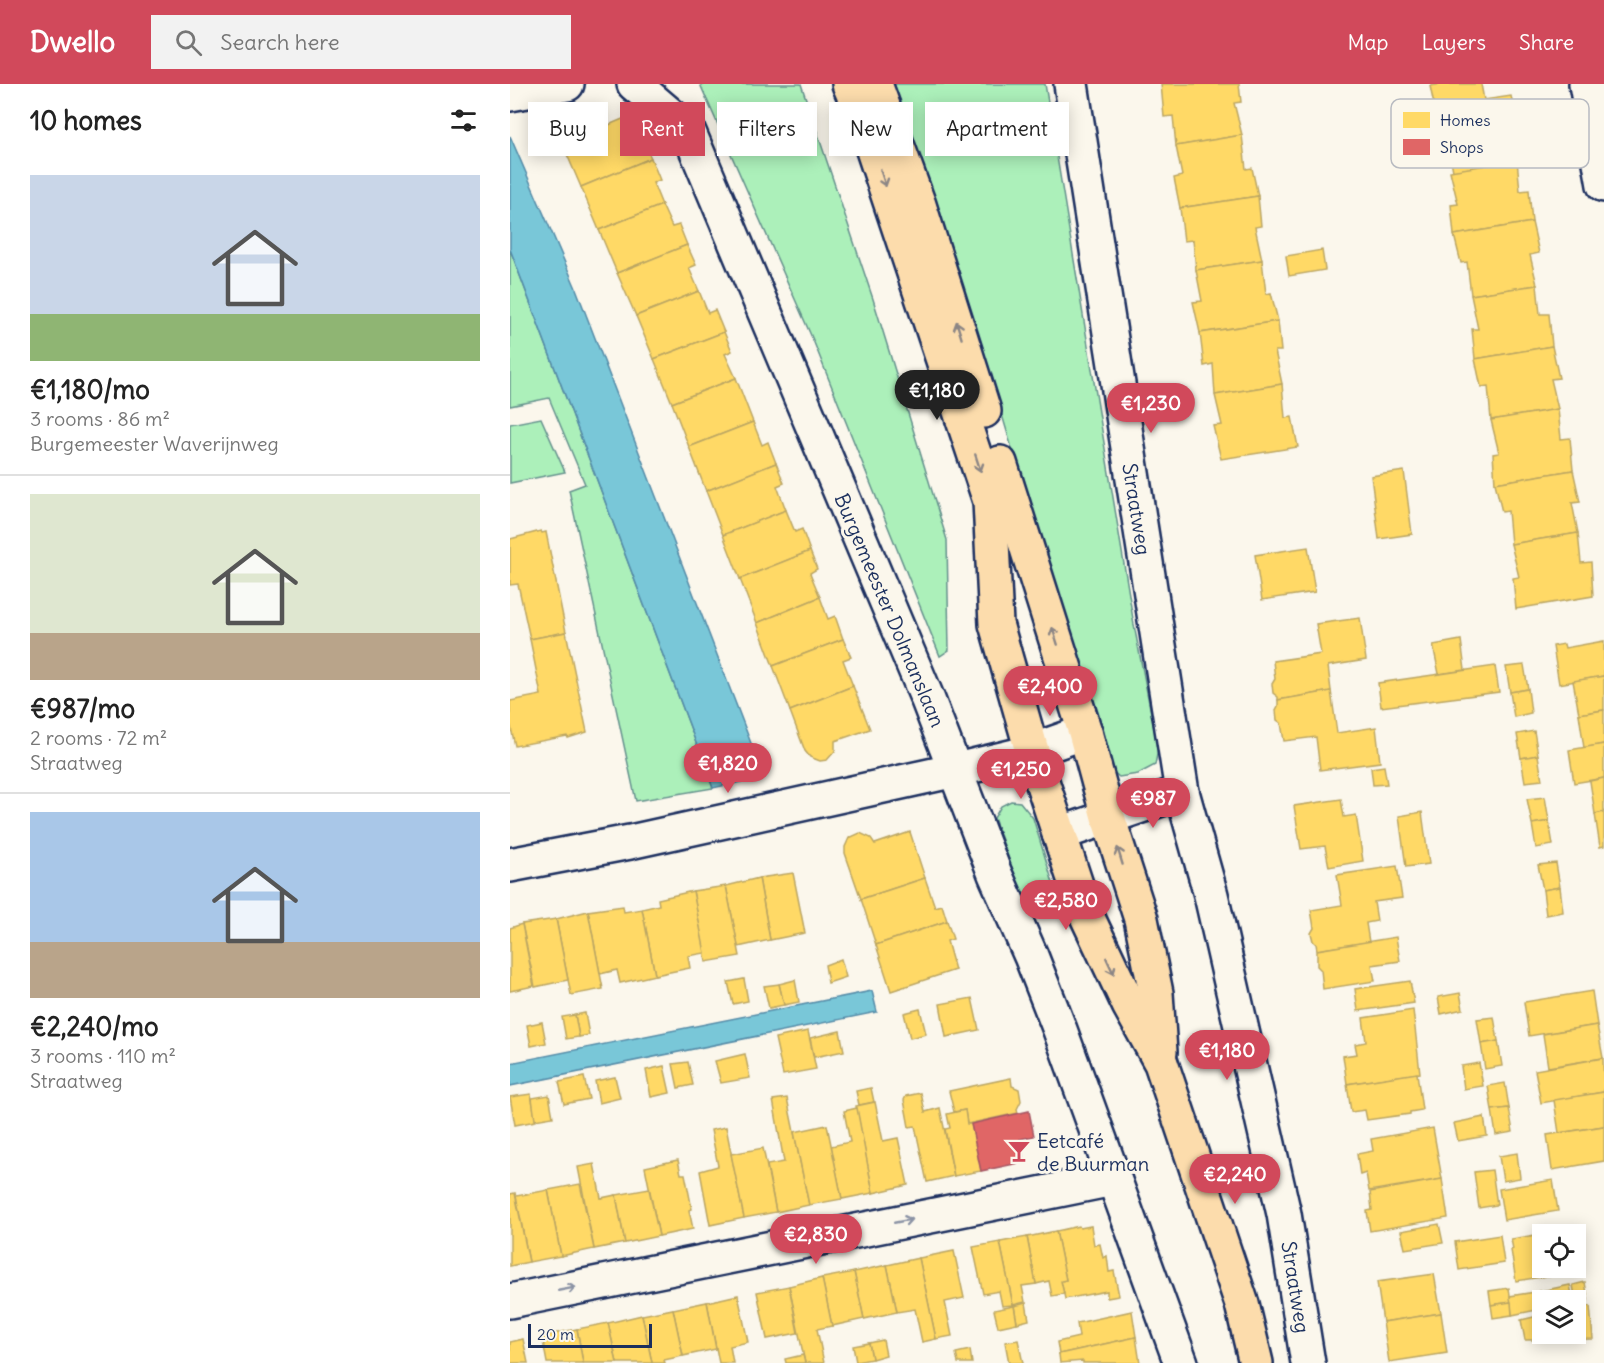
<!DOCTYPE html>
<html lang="en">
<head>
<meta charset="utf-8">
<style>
  body { margin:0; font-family:Delius,sans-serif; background:#f2f2f2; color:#222; height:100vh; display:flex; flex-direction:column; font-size:22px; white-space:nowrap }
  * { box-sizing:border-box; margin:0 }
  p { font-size:20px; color:#767676 }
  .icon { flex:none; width:33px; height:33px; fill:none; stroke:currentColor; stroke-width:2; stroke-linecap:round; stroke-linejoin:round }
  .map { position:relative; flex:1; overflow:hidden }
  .drawer { display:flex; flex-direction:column; background:#fff; width:510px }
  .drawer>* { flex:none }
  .top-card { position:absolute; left:18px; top:18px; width:570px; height:54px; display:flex; gap:12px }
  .controls { position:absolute; left:1022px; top:1140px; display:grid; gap:12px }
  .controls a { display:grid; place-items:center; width:54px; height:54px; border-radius:0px; background:#fff; box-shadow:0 3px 15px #0003; font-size:30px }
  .scale { position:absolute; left:18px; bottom:15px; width:124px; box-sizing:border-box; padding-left:6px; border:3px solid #1b2f5e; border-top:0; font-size:16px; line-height:21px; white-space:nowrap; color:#1b2f5e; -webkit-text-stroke:4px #fbf7ec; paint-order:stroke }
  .price { position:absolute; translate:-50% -51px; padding:0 14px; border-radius:21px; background:#d1495b; color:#fff; font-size:20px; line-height:39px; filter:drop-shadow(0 2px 3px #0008) }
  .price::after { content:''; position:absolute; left:50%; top:36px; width:18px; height:14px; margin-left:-9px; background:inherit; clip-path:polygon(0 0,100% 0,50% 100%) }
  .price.current { background:#222; color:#fff }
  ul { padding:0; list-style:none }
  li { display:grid; align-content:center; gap:12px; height:318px; padding:0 30px }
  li+li { border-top:2px solid #e0e0e0 }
  li span { display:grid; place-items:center; height:186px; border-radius:0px; color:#555 }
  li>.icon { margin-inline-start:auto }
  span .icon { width:108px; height:108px; fill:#fffc; stroke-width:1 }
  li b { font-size:26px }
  h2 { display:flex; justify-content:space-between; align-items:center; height:72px; padding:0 30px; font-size:26px }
  .chip { padding:0 21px; border-radius:0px; background:#fff; box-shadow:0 3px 15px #0003; font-size:21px; line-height:54px }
  .chip.current { background:#d1495b; color:#fff }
  header { display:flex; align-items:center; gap:36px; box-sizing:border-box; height:84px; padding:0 30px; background:#d1495b; color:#fff }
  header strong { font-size:28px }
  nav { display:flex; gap:33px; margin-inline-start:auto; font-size:21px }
  .search { width:420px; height:54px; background:#f2f2f2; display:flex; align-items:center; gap:15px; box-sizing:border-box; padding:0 21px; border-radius:0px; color:#767676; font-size:22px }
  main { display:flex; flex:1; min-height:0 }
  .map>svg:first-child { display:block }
</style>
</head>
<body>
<header>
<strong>Dwello</strong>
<div class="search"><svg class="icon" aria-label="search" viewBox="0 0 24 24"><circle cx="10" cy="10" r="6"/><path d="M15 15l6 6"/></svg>Search here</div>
<nav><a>Map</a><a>Layers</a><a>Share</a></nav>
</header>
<main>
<section class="drawer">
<h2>10 homes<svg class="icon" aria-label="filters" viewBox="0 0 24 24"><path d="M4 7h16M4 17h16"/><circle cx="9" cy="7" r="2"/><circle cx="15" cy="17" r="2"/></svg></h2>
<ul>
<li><span style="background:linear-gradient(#c9d6e8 75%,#8fb573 0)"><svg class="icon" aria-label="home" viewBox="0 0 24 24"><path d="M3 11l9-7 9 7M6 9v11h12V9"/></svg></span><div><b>€1,180/mo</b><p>3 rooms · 86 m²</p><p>Burgemeester Waverijnweg</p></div></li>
<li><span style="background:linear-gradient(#dfe7d0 75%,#b9a48a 0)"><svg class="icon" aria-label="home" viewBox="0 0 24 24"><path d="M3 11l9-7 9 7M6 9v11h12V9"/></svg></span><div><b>€987/mo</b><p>2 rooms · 72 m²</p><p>Straatweg</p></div></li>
<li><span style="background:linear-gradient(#a9c7e8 70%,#b9a48a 0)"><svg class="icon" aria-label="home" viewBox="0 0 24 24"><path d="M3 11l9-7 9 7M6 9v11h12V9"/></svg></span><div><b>€2,240/mo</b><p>3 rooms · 110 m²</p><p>Straatweg</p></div></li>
</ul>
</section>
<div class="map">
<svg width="1094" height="1279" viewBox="0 0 1094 1279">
  <rect width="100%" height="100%" fill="#fbf7ec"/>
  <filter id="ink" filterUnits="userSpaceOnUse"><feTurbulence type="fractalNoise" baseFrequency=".0167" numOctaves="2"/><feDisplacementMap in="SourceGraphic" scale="12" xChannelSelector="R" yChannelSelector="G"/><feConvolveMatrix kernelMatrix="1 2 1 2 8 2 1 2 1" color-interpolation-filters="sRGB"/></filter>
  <g filter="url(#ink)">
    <g fill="#acf0ba" stroke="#64908c" stroke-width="1.5">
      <polygon points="190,0 291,0 363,215 437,456 439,566 430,572 303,256"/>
      <polygon points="384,0 535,0 624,541 648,665 645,681 628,690 609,693 595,680 480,290"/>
      <polygon points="0,165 203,704 126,717 59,406 75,400 39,314 0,322"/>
      <polygon points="31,334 55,388 0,399 0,340"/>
      <polygon points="501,717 510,718 523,734 550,822 520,833 484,734 491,722"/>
    </g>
    <g fill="#79c7d8" stroke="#538aa7" stroke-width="1.5">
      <polygon points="0,52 65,202 254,693 203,704 0,165"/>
      <polygon points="362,907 367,928 0,1002 0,979"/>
    </g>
    <g fill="#ffd966" stroke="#bba664" stroke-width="1.5">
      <polygon points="651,0 729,0 731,18 724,19 732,51 666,62 663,32 654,33"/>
      <polygon points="931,0 971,0 974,16 1001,12 1009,45 1000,46 1007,76 943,87 937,54 931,55 920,2"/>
      <polygon points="75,33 82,48 115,34 126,57 132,55 141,74 71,103 44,40"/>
      <polygon points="732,51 736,85 742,84 748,112 670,124 664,94 672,92 666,62"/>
      <polygon points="141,74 150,96 143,99 152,121 89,146 71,103"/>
      <polygon points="1007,76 1010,107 1019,106 1022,138 944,151 941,121 948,120 940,87"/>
      <polygon points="748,112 751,142 745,143 752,176 686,186 683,156 674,157 670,124"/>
      <polygon points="152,121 162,143 169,141 177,161 107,189 89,146"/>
      <polygon points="1022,138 1029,169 1020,171 1027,201 961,211 957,178 951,179 944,151"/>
      <polygon points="177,161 186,181 179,184 189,207 126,232 107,189"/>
      <polygon points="812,166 815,186 779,192 776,172"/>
      <polygon points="752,176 756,210 761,209 768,237 690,249 683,218 692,217 686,186"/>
      <polygon points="1027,201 1030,230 1039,230 1042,262 965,275 962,245 968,245 961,211"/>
      <polygon points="189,207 198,229 205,226 214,248 144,275 126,232"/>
      <polygon points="768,237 771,267 765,267 772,300 705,311 703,280 694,282 690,249"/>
      <polygon points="214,248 222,267 215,270 226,294 162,319 144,275"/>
      <polygon points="1042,262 1049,294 1041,295 1048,325 981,336 978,302 971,303 965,275"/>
      <polygon points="226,294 243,338 179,363 162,319"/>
      <polygon points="772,300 775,334 782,333 788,363 711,375 703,342 712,341 705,311"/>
      <polygon points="1048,325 1051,355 1060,354 1063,386 985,399 983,370 989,369 981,336"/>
      <polygon points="243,338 252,361 258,358 266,379 196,407 179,363"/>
      <polygon points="266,379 274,399 267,402 276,426 213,451 196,407"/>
      <polygon points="1063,386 1070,418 1062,419 1068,449 1001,460 998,427 992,428 985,399"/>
      <polygon points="894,387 902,450 869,455 861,392"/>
      <polygon points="276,426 285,448 292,445 300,467 230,495 213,451"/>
      <polygon points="31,447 32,449 36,448 56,548 20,555 8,500 0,501 0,455"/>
      <polygon points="1068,449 1071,479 1081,478 1083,512 1006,525 1003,494 1009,493 1001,460"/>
      <polygon points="798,463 805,508 752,516 745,471"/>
      <polygon points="300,467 307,485 300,489 310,513 247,539 230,495"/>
      <polygon points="310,513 318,535 325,532 333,555 263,582 247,539"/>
      <polygon points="850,534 856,576 818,582 821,607 768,616 768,613 763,609 762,600 765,595 763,577 811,570 806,540"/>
      <polygon points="56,548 77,648 58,654 57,652 5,662 0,639 0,617 31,611 20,555"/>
      <polygon points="333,555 341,573 333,576 343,602 280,627 263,582"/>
      <polygon points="951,556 955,586 929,590 923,561"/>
      <polygon points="1094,557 1094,592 1049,600 1043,562 1054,560 1055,564"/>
      <polygon points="1014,581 1018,605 1000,608 996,583"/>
      <polygon points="985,582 989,608 871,623 868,599"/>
      <polygon points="1094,592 1094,626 1069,630 1063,597"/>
      <polygon points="343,602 360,645 325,657 325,667 317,676 310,677 300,673 295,667 280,627"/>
      <polygon points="1018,605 1021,629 1004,633 1000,608"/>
      <polygon points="821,607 827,649 866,643 870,678 810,686 806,653 774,657 771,639 767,636 766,626 768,622 768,616"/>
      <polygon points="1094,626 1094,660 1074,664 1069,630"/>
      <polygon points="1024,647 1028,671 1011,674 1007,650"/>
      <polygon points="1094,660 1094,694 1064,699 1059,666"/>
      <polygon points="1028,671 1032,696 1015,698 1011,674"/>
      <polygon points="874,682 877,700 863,701 861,684"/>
      <polygon points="1094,694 1094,728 1085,730 1080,697"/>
      <polygon points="1035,713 1039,737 1022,740 1017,715"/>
      <polygon points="831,715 834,733 846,731 853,777 819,783 815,762 791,765 784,722"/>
      <polygon points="912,728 919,780 896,783 889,732"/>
      <polygon points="1094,728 1094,762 1090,763 1085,730"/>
      <polygon points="1039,737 1043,761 1026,764 1022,740"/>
      <polygon points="400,748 415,794 351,815 335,769 335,763 339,754 350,749 361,754 365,760"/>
      <polygon points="1046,779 1050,803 1033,806 1028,781"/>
      <polygon points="887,782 892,814 864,818 867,837 856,839 859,858 807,866 806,860 803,857 801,849 804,844 801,826 832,821 827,791"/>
      <polygon points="283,789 295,849 260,856 249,794"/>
      <polygon points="249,794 260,856 228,863 216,802"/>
      <polygon points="415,794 425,823 432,821 437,837 366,861 351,815"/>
      <polygon points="216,802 230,872 196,878 183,807"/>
      <polygon points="1050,803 1053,828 1036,831 1033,806"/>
      <polygon points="183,807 195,869 178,872 180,884 145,891 132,825 149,821 148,815"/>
      <polygon points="113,822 114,828 132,825 145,891 110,899 107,886 90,890 78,827"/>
      <polygon points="78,827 93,905 61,911 46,835"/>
      <polygon points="46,835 58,896 25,903 12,840"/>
      <polygon points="437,837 443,855 437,857 445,886 381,907 366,861"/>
      <polygon points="12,840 24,902 0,907 0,844"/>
      <polygon points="886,853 890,877 862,881 865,897 813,905 811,886 807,882 807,866"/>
      <polygon points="331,875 336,893 318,899 315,881"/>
      <polygon points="234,895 238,917 223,920 218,898"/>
      <polygon points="285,896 289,918 274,921 269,900"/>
      <polygon points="900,897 904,919 848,927 845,905"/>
      <polygon points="269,900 274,921 259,924 254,902"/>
      <polygon points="1082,907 1087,941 1019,952 1014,918"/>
      <polygon points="950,909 953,925 931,930 928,913"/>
      <polygon points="462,914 469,946 436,953 430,920"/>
      <polygon points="410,925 416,950 400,954 394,929"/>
      <polygon points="903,926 910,989 837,1000 833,972 847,970 845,960 856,958 853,934"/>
      <polygon points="75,929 79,951 69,953 65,931"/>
      <polygon points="65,931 69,953 56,955 52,933"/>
      <polygon points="984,933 988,957 971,960 967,935"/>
      <polygon points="32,938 36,959 21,962 17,941"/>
      <polygon points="1087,941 1093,974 1038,983 1033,950"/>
      <polygon points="298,947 306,985 273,991 265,954"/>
      <polygon points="330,947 334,967 304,973 300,954"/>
      <polygon points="988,957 992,982 975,985 971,960"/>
      <polygon points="235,970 240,994 211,999 205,977"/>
      <polygon points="1093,974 1094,1008 1031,1019 1025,986"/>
      <polygon points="178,978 183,1001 168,1004 163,980"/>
      <polygon points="969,979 973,1002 954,1005 951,982"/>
      <polygon points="154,982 160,1009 141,1013 136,986"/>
      <polygon points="907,989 912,1026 900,1028 900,1030 857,1036 855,1026 841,1028 837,1000"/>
      <polygon points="74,993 79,1015 54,1020 49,998"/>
      <polygon points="105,993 110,1014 89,1019 85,997"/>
      <polygon points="501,994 502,1002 509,1005 511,1017 507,1025 508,1029 457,1040 455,1026 444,1028 439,1007"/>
      <polygon points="995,999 999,1024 982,1026 978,1002"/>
      <polygon points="361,1004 364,1018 349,1021 346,1007"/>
      <polygon points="1094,1008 1094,1042 1049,1049 1044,1016"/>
      <polygon points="411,1009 415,1028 430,1024 444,1092 417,1098 405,1042 399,1043 394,1016 396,1012"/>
      <polygon points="21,1010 26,1037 5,1041 0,1013"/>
      <polygon points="39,1011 43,1033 25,1036 22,1014"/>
      <polygon points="277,1014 299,1121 266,1128 257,1081 274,1078 263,1016"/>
      <polygon points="365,1018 373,1057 388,1054 398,1101 363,1109 346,1022"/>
      <polygon points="347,1024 363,1109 332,1115 321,1062 340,1058 334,1027"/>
      <polygon points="999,1024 1003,1048 986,1051 982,1026"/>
      <polygon points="455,1026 457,1040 461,1040 471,1087 444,1092 435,1045 440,1044 437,1030"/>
      <polygon points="974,1033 977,1052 948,1057 944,1039"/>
      <polygon points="317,1041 332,1115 299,1121 284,1048"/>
      <polygon points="1094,1042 1094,1077 1042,1086 1037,1051"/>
      <polygon points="216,1043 234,1134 200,1141 190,1087 208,1082 201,1046"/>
      <polygon points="923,1044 932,1095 859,1107 856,1089 850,1091 847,1070 863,1067 861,1055"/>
      <polygon points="253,1064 266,1128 234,1134 221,1070"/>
      <polygon points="1007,1069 1010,1094 993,1097 989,1072"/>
      <polygon points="168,1076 171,1090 175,1090 182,1125 179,1126 183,1145 149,1152 135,1083"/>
      <polygon points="84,1080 91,1114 106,1111 115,1159 84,1165 68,1083"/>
      <polygon points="982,1086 987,1121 969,1124 964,1088"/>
      <polygon points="932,1095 938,1134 860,1147 857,1127 862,1126 860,1108"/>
      <polygon points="1043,1096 1048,1127 994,1136 989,1105"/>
      <polygon points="70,1100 84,1165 51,1172 38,1106"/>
      <polygon points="139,1105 149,1152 115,1159 106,1111"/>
      <polygon points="38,1106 51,1172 19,1178 6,1112"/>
      <polygon points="5,1109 19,1178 0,1182 0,1110"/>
      <polygon points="929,1140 933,1159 895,1165 891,1147"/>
      <polygon points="569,1142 570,1144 581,1142 584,1161 590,1160 593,1174 597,1172 599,1188 604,1187 609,1212 597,1214 597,1207 555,1215 551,1197 556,1196 546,1147"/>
      <polygon points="546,1147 556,1196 551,1197 554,1210 542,1212 539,1197 526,1200 517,1153"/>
      <polygon points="1050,1147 1050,1150 1032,1150 1032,1184 1057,1184 1058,1189 1006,1197 1001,1166 1003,1165 1001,1155"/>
      <polygon points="990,1151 994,1179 949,1186 945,1158"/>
      <polygon points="517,1153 526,1200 512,1202 515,1218 503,1221 490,1158"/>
      <polygon points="490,1158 503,1221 492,1222 489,1207 473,1210 463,1163"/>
      <polygon points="444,1167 454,1214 435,1218 442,1252 426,1255 409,1174"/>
      <polygon points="409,1174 426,1255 412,1258 405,1225 387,1228 377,1181"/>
      <polygon points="377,1181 387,1228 354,1235 344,1188"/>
      <polygon points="344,1188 354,1235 322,1242 312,1194"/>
      <polygon points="924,1190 931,1229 873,1238 867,1198"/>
      <polygon points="312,1194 322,1242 307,1245 314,1279 295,1279 279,1202"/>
      <polygon points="1075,1198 1078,1216 1066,1219 1063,1201"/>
      <polygon points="1060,1201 1063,1216 1033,1216 1031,1207"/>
      <polygon points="279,1202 288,1249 257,1255 247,1208"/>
      <polygon points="999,1204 1001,1218 981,1221 979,1207"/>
      <polygon points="1031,1207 1032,1225 1002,1231 1000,1212"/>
      <polygon points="228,1211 238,1258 220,1262 223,1279 209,1279 197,1218"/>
      <polygon points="197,1218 206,1265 173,1272 163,1225"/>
      <polygon points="1001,1218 1002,1231 983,1234 981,1221"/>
      <polygon points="516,1219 519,1236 507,1239 504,1222"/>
      <polygon points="504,1222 507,1239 488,1243 484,1226"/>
      <polygon points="1080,1222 1083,1255 1015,1256 1011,1236 1032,1231 1032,1250 1065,1250 1065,1225"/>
      <polygon points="163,1225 173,1272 154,1276 155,1279 142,1279 132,1231"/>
      <polygon points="622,1227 626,1253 549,1270 547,1258 569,1253 567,1239"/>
      <polygon points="931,1229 937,1269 879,1278 873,1238"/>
      <polygon points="132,1231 142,1279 107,1279 98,1239"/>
      <polygon points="98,1239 107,1279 73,1279 67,1245"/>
      <polygon points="67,1245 73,1279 37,1279 32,1252"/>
      <polygon points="626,1253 630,1279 573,1279 573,1277 550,1279 549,1270"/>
      <polygon points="13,1255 18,1279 0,1279 0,1258"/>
      <polygon points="373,1256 376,1271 362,1275 359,1259"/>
      <polygon points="508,1256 513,1279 499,1279 495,1258"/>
      <polygon points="359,1259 362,1275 346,1278 343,1262"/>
      <polygon points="460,1266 462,1279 448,1279 446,1269"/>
      <polygon points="293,1271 295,1279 276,1279 275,1275"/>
    </g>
    <polygon fill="#e06666" stroke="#a55664" stroke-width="1.5" points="519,1027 524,1052 510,1055 514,1078 471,1087 461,1040"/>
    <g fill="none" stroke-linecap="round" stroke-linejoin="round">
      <g stroke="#1b2f5e" stroke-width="38">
        <g id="minor">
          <polyline points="124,0 178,46 418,616 485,790 521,872 550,946 671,1279"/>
          <polyline points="561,0 672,708 701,811 774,1130 798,1279"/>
          <polyline points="1076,0 1094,101"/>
          <polyline points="0,10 57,0"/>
          <polyline points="549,750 672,708"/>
          <polyline points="0,781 120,758 446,686 513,670 575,648"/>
          <polyline points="0,1217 603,1095"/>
        </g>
      </g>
      <g stroke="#1b2f5e" stroke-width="38">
        <g id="major">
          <polyline points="339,0 349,24 480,417 486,540 522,667 575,828 619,921 651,979 732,1220 746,1279"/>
          <polyline points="365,0 409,121 474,327"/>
          <polyline points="490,379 575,648 598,733 631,835 646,909 650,968"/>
        </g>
      </g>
      <use href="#minor" stroke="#fbf7ec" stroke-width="33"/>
      <use href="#major" stroke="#fcdcac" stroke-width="33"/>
    </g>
    <defs><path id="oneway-shaft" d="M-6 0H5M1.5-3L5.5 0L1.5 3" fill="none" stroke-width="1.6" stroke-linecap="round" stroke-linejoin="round" transform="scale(1.5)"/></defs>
    <g stroke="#8c8685">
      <use href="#oneway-shaft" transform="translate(373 94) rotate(72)"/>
      <use href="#oneway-shaft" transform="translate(449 246) rotate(-107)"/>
      <use href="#oneway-shaft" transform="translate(468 379) rotate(72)"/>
      <use href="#oneway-shaft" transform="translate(545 552) rotate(-108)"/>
      <use href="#oneway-shaft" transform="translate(610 772) rotate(-107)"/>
      <use href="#oneway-shaft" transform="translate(600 882) rotate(65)"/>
    </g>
    <g stroke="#8b93a5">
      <use href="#oneway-shaft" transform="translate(393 1137) rotate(-11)"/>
      <use href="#oneway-shaft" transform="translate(57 1205) rotate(-11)"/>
    </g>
  </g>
  <defs>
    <g id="bar-bare" transform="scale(1.8)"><path d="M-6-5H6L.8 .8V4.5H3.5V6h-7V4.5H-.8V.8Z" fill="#d1495b" stroke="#fbf7ec" stroke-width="2.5" paint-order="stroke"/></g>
  </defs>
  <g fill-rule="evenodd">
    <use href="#bar-bare" x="509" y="1067"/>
  </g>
  <g text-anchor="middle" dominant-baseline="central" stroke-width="6" stroke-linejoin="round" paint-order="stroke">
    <g font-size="20" fill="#1b2f5e" stroke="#fbf7ec">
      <text transform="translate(627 425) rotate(81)">Straatweg</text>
      <text transform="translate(380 526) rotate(67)">Burgemeester Dolmanslaan</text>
      <text transform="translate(786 1203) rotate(81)">Straatweg</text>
    </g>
    <g font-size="20" fill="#1b2f5e" stroke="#fbf7ec" text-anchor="start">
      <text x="527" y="1056">Eetcafé<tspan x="527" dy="23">de Buurman</tspan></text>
    </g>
  </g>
  <rect x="881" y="15" width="198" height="69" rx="9" fill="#fbf7ec" stroke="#b8bbc1" stroke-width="1.5"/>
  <rect x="893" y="28" width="27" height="16" fill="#ffd966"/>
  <rect x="893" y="55" width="27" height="16" fill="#e06666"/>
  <g font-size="16" fill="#1b2f5e">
    <text x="930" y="42">Homes</text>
    <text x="930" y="69">Shops</text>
  </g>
</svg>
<div class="controls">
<a><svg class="icon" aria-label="locate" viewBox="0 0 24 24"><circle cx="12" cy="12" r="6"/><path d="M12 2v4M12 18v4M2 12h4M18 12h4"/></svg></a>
<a><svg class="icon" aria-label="layers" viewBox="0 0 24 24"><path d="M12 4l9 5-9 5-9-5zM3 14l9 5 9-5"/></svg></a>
</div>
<div class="scale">20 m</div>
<b class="price current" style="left:427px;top:337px">€1,180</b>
<b class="price" style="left:641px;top:350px">€1,230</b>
<b class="price" style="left:540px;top:633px">€2,400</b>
<b class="price" style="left:218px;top:710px">€1,820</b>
<b class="price" style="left:511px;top:716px">€1,250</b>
<b class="price" style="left:643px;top:745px">€987</b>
<b class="price" style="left:556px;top:847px">€2,580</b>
<b class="price" style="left:717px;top:997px">€1,180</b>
<b class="price" style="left:725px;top:1121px">€2,240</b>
<b class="price" style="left:306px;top:1181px">€2,830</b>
<div class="top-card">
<a class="chip">Buy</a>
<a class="chip current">Rent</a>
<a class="chip">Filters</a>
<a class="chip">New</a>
<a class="chip">Apartment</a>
</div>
</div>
</main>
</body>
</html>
